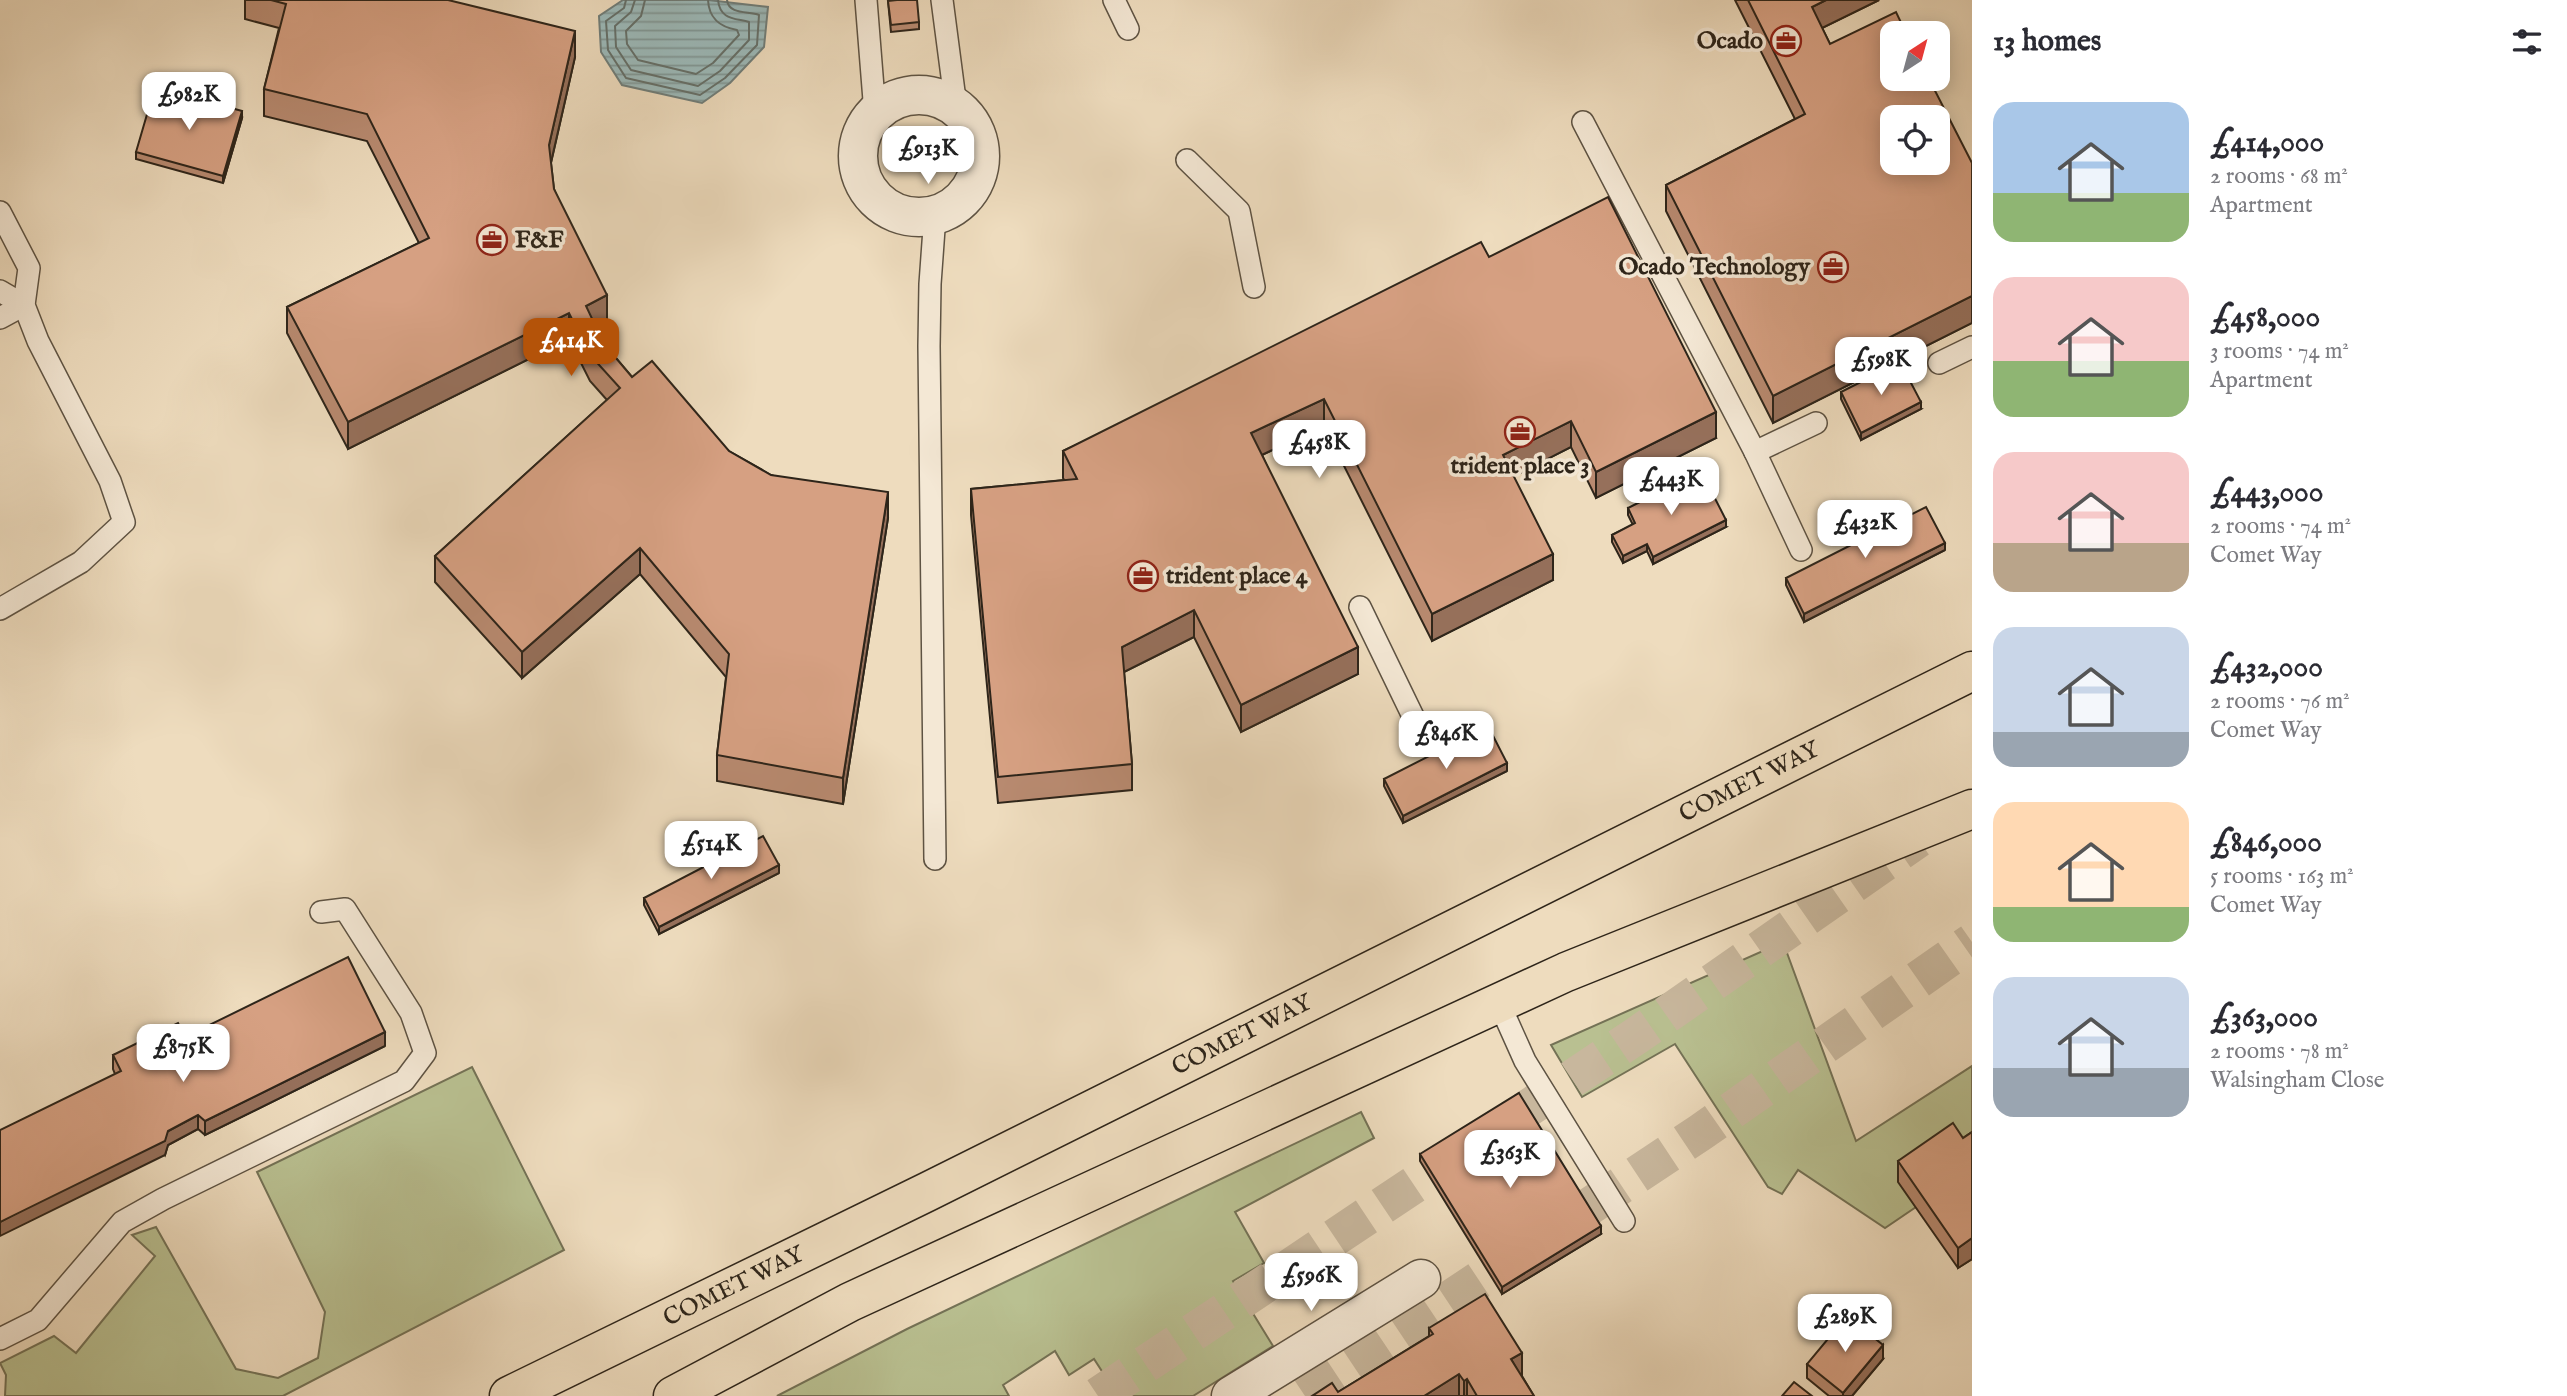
<!DOCTYPE html>
<html lang="en">
<head>
<meta charset="utf-8">
<style>
  body { margin:0; font-family:"IM FELL English",serif; background:#f7f7f7; color:#2b2b33; height:100vh; display:flex; flex-direction:column; font-size:26px; white-space:nowrap }
  * { box-sizing:border-box; margin:0 }
  p { font-size:23px; color:#7c7c81 }
  .icon { flex:none; width:38px; height:38px; fill:none; stroke:currentColor; stroke-width:2; stroke-linecap:round; stroke-linejoin:round }
  .map { position:relative; flex:1; overflow:hidden }
  .details { display:flex; flex-direction:column; background:#fff; width:595px }
  .details>* { flex:none }
  .needle { width:46px; rotate:36deg }
  .fabs { position:absolute; left:1880px; top:21px; display:grid; gap:14px }
  .fabs a { display:grid; place-items:center; width:70px; height:70px; border-radius:14px; background:#fff; box-shadow:0 4px 18px #0003; font-size:35px }
  .price { position:absolute; translate:-50% -60px; padding:0 16px; border-radius:14px; background:#fff; color:#222; font-size:23px; line-height:46px; filter:drop-shadow(0 2px 4px #0008) }
  .price::after { content:''; position:absolute; left:50%; top:42px; width:21px; height:16px; margin-left:-10px; background:inherit; clip-path:polygon(0 0,100% 0,50% 100%) }
  .price.on { background:#b45309; color:#fff }
  ul { padding:0; list-style:none }
  li { display:flex; align-items:center; gap:21px; height:175px; padding:0 21px }
  li span { display:grid; place-items:center; flex:none; width:196px; height:140px; border-radius:21px; color:#555 }
  li>.icon { margin-inline-start:auto }
  span .icon { width:84px; height:84px; fill:#fffc; stroke-width:1 }
  li b { font-size:30px }
  h2 { display:flex; justify-content:space-between; align-items:center; height:84px; padding:0 21px; font-size:30px }
  main { display:flex; flex:1; min-height:0 }
  .map>svg:first-child { display:block }
</style>
</head>
<body>
<main>
<div class="map">
<svg width="1972" height="1396" viewBox="0 0 1972 1396">
  <defs>
    <pattern id="water-rules" width="6" height="5" patternUnits="userSpaceOnUse" patternTransform="scale(1.75)"><rect width="6" height="5" fill="#9cbaba"/><path d="M0 2.5h6" fill="none" stroke="#809796"/></pattern>
  </defs>
  <rect width="100%" height="100%" fill="#eedcbe"/>
  <filter id="stains"><feTurbulence type="fractalNoise" baseFrequency=".00286" numOctaves="4"/><feColorMatrix values="0 0 0 0 .2 0 0 0 0 .09 0 0 0 0 .02 0 0 0 .5 -.17"/></filter>
  <radialGradient id="worn" r=".72"><stop offset=".6" stop-color="#630" stop-opacity="0"/><stop offset="1" stop-color="#630" stop-opacity=".3"/></radialGradient>
  <g fill="#b9c091" stroke="#747256" stroke-width="2">
    <polygon points="1783,942 1856,1141 1972,1066 1972,1152 1916,1207 1885,1228 1798,1170 1782,1194 1768,1187 1675,1044 1582,1097 1551,1045"/>
    <polygon points="472,1067 564,1250 283,1396 5,1396 6,1375 0,1363 54,1336 76,1353 155,1256 132,1235 156,1227 236,1369 278,1378 318,1358 325,1312 257,1172"/>
    <polygon points="1361,1112 1374,1138 1235,1212 1264,1263 1233,1281 1273,1346 1193,1396 1118,1396 1094,1359 1069,1375 1055,1351 1003,1385 1009,1396 777,1396 907,1329"/>
  </g>
  <polygon fill="url(#water-rules)" stroke="#707e7a" stroke-width="2" points="623,0 708,0 768,7 764,47 730,83 702,103 622,85 601,52 599,16"/>
  <g fill="none" stroke-linecap="round" stroke-linejoin="round">
    <g stroke="#65706a" stroke-width="2">
      <path d="M626,0l-2,8 -18,13 2,29 18,28 74,17 25,-17 32,-33 2,-30c-11,-4 -30,0 -32,-15"/>
      <path d="M635,0l-4,12 -16,14 1,21 15,23 67,16 22,-15 29,-31v-18c-14,-4 -29,-2 -31,-22"/>
      <path d="M645,0l-4,16 -15,15 1,13 11,16 58,14 17,-11 26,-28 -2,-5c-17,-3 -28,-11 -29,-30"/>
    </g>
    <g stroke="#c8b79d" stroke-width="38" stroke-dasharray="38 19" stroke-linecap="butt">
      <polyline points="1098,1396 1636,1036 1918,839"/>
      <polyline points="1305,1396 1701,1132 1972,942"/>
    </g>
    <g stroke="#5e5343" stroke-width="24">
      <g id="lane">
        <polyline points="866,0 875,113"/>
        <polyline points="942,0 956,107"/>
        <polyline points="1114,0 1128,29"/>
        <polyline points="1583,122 1755,452 1801,550"/>
        <polyline points="1187,160 1239,211 1254,287"/>
        <polyline points="0,212 29,268 24,305 38,341 110,481 124,522 81,562 0,609"/>
        <polyline points="935,215 930,284 929,346 935,859"/>
        <polyline points="0,291 24,305"/>
        <polyline points="0,318 24,305"/>
        <polyline points="1939,363 1972,347"/>
        <polyline points="1755,452 1816,423"/>
        <polyline points="1360,607 1424,739"/>
        <polyline points="1499,1003 1525,1061 1624,1221"/>
        <polyline points="0,1339 38,1320 122,1222 163,1199 404,1081 425,1053 411,1013 345,909 321,912"/>
      </g>
    </g>
    <g stroke="#5e5343" stroke-width="41">
      <g id="street">
        <circle cx="919" cy="156" r="61"/>
        <polyline points="1231,1396 1421,1279"/>
      </g>
    </g>
    <g stroke="#2e251a" stroke-width="41">
      <g id="primary">
        <path id="s1" d="M509,1396l418,-204 1045,-521"/>
        <polyline points="673,1396 850,1302 1566,972 1972,809"/>
      </g>
    </g>
    <use href="#lane" stroke="#f4e8d5" stroke-width="21"/>
    <use href="#street" stroke="#f4e8d5" stroke-width="38"/>
    <use href="#primary" stroke="#eedcbe" stroke-width="38"/>
  </g>
  <g fill="#b88a70" stroke="#2e251a" stroke-width="2">
    <polygon points="245,0 448,0 575,57 551,163 554,189 607,321 596,327 604,344 632,377 729,451 771,475 888,518 843,804 717,781 717,755 726,677 640,574 522,678 435,582 435,556 607,400 590,381 569,339 348,449 287,333 287,307 419,243 367,141 264,116 264,89 279,28 245,19"/>
    <polygon points="1735,0 1879,0 1822,28 1830,44 1972,163 1972,323 1773,423 1666,211 1666,185 1795,119"/>
    <polygon points="888,1 919,22 919,29 891,32"/>
    <polygon points="242,118 223,183 136,159 136,152"/>
    <polygon points="1489,257 1716,438 1596,498 1571,447 1513,476 1553,580 1432,641 1324,426 1262,455 1358,674 1241,732 1194,637 1124,672 1132,764 1132,790 998,803 971,515 971,489 1064,480 1063,478 1063,451"/>
    <polygon points="1841,392 1921,409 1861,440 1841,399"/>
    <polygon points="1628,508 1726,527 1653,564 1647,551 1623,563 1612,542 1612,535 1633,525 1628,515"/>
    <polygon points="1945,550 1804,622 1786,585 1786,578"/>
    <polygon points="1507,771 1403,823 1384,786 1384,779"/>
    <polygon points="779,873 659,934 644,905 644,898"/>
    <polygon points="185,1037 385,1046 205,1135 198,1129 168,1145 165,1155 115,1074 113,1069 113,1055"/>
    <polygon points="1972,1132 1972,1259 1958,1268 1898,1182 1898,1161 1963,1138"/>
    <polygon points="1420,1154 1601,1234 1502,1294 1420,1161"/>
    <polygon points="1429,1328 1522,1376 1534,1396 1312,1396 1338,1392 1429,1336"/>
    <polygon points="1883,1359 1852,1396 1829,1396 1807,1378 1807,1364"/>
  </g>
  <g fill="#96705b" stroke="#2e251a" stroke-width="2">
    <polygon points="1826,0 1879,0 1812,33 1812,7"/>
    <polygon points="575,31 575,57 549,171 549,145"/>
    <polygon points="242,111 242,118 223,183 223,176"/>
    <polygon points="607,295 607,321 586,332 586,306"/>
    <polygon points="1972,296 1972,323 1773,423 1773,396"/>
    <polygon points="569,313 569,339 348,449 348,422"/>
    <polygon points="1324,399 1324,426 1251,460 1251,433"/>
    <polygon points="1921,402 1921,409 1861,440 1861,433"/>
    <polygon points="1716,412 1716,438 1596,498 1596,472"/>
    <polygon points="1571,421 1571,447 1503,482 1503,455"/>
    <polygon points="888,492 888,518 843,804 843,778"/>
    <polygon points="1726,520 1726,527 1653,564 1653,557"/>
    <polygon points="1945,543 1945,550 1804,622 1804,614"/>
    <polygon points="1647,544 1647,551 1623,563 1623,556"/>
    <polygon points="640,548 640,574 522,678 522,652"/>
    <polygon points="1553,554 1553,580 1432,641 1432,614"/>
    <polygon points="1194,610 1194,637 1122,673 1122,647"/>
    <polygon points="1358,647 1358,674 1241,732 1241,705"/>
    <polygon points="1507,763 1507,771 1403,823 1403,816"/>
    <polygon points="779,865 779,873 659,934 659,927"/>
    <polygon points="385,1032 385,1046 205,1135 205,1121"/>
    <polygon points="198,1115 198,1129 168,1145 165,1155 0,1236 0,1222"/>
    <polygon points="1601,1226 1601,1234 1502,1294 1502,1287"/>
    <polygon points="1972,1238 1972,1259 1958,1268 1958,1248"/>
    <polygon points="1883,1345 1883,1359 1852,1396 1843,1396 1843,1393"/>
    <polygon points="1522,1353 1522,1379 1511,1359"/>
    <polygon points="1459,1374 1459,1396 1424,1396"/>
    <polygon points="1467,1379 1467,1396 1464,1396 1464,1381"/>
  </g>
  <g fill="#d6a082" stroke="#2e251a" stroke-width="2" fill-rule="evenodd">
    <polygon points="271,0 448,0 575,31 549,145 554,189 607,295 586,306 604,344 632,377 652,361 729,451 771,475 888,492 843,778 717,755 729,654 640,548 522,652 435,556 620,388 590,355 569,313 348,422 287,307 429,238 367,114 264,89 286,4"/>
    <polygon points="897,0 917,0 919,22 891,25 888,1"/>
    <path d="M1748,0h78l-14,7 18,37 66,-32 10,21h-14v46h37l43,84v133l-199,100 -107,-211 139,-71zM1892,117h45v46h-45z"/>
    <polygon points="155,87 242,111 223,176 136,152"/>
    <polygon points="1608,197 1716,412 1596,472 1571,421 1503,455 1553,554 1432,614 1324,399 1251,433 1358,647 1241,705 1194,610 1122,647 1132,764 998,777 971,489 1077,479 1063,451 1481,242 1489,257"/>
    <polygon points="1900,362 1921,402 1861,433 1841,392"/>
    <polygon points="1701,471 1726,520 1653,557 1647,544 1623,556 1612,535 1635,523 1628,508"/>
    <polygon points="1926,507 1945,543 1804,614 1786,578"/>
    <polygon points="1488,726 1507,763 1403,816 1384,779"/>
    <polygon points="763,836 779,865 659,927 644,898"/>
    <polygon points="348,957 385,1032 205,1121 198,1115 168,1131 165,1141 0,1222 0,1130 121,1071 113,1055 178,1023 185,1037"/>
    <polygon points="1519,1093 1601,1226 1502,1287 1420,1154"/>
    <polygon points="1953,1123 1963,1138 1972,1132 1972,1238 1958,1248 1898,1161"/>
    <polygon points="1485,1294 1522,1353 1511,1359 1534,1396 1477,1396 1467,1379 1464,1381 1459,1374 1424,1396 1312,1396 1332,1383 1338,1392 1433,1334 1429,1328"/>
    <polygon points="1847,1316 1883,1345 1843,1393 1807,1364"/>
    <polygon points="1794,1382 1812,1396 1782,1396"/>
  </g>
  <defs>
    <g id="office-ring" transform="scale(1.575)"><circle r="9.5" fill="#f4e8d5" stroke="#8f2418" stroke-width="1.5"/><path d="M-6-3h4V-5.5h4V-3h4V5H-6ZM-1-4.5V-3h2v-1.5ZM-6 0V1H6V0Z" fill="#8f2418"/></g>
  </defs>
  <g fill-rule="evenodd">
    <use href="#office-ring" x="1786" y="41"/>
    <use href="#office-ring" x="492" y="240"/>
    <use href="#office-ring" x="1833" y="267"/>
    <use href="#office-ring" x="1520" y="432"/>
    <use href="#office-ring" x="1143" y="576"/>
  </g>
  <g text-anchor="middle" dominant-baseline="central" stroke-width="7" stroke-linejoin="round" paint-order="stroke">
    <g font-size="24" font-weight="bold" fill="#2e251a" stroke="#f4e8d5" text-anchor="end">
      <text x="1763" y="41">Ocado</text>
      <text x="515" y="240" text-anchor="start">F&amp;F</text>
      <text x="1810" y="267">Ocado Technology</text>
      <text x="1520" y="466" text-anchor="middle">trident place 3</text>
      <text x="1166" y="576" text-anchor="start">trident place 4</text>
    </g>
    <g font-size="24" fill="#2e251a" stroke="#f4e8d5">
      <text stroke="none"><textPath href="#s1" startOffset="1384">COMET WAY</textPath></text>
      <text stroke="none"><textPath href="#s1" startOffset="817">COMET WAY</textPath></text>
      <text stroke="none"><textPath href="#s1" startOffset="250">COMET WAY</textPath></text>
    </g>
  </g>
  <rect width="100%" height="100%" filter="url(#stains)"/>
  <rect width="100%" height="100%" fill="url(#worn)"/>
</svg>
<div class="fabs">
<a><svg class="needle" viewBox="-14 -14 28 28"><path d="M0-13l5 13h-10z" fill="#e53935"/><path d="M0 13l5-13h-10z" fill="#7c7c81"/></svg></a>
<a><svg class="icon" aria-label="locate" viewBox="0 0 24 24"><circle cx="12" cy="12" r="6"/><path d="M12 2v4M12 18v4M2 12h4M18 12h4"/></svg></a>
</div>
<b class="price" style="left:189px;top:132px">£982K</b>
<b class="price" style="left:928px;top:186px">£913K</b>
<b class="price on" style="left:571px;top:378px">£414K</b>
<b class="price" style="left:1881px;top:397px">£598K</b>
<b class="price" style="left:1319px;top:480px">£458K</b>
<b class="price" style="left:1671px;top:517px">£443K</b>
<b class="price" style="left:1865px;top:560px">£432K</b>
<b class="price" style="left:1446px;top:771px">£846K</b>
<b class="price" style="left:711px;top:881px">£514K</b>
<b class="price" style="left:183px;top:1084px">£875K</b>
<b class="price" style="left:1510px;top:1190px">£363K</b>
<b class="price" style="left:1311px;top:1313px">£596K</b>
<b class="price" style="left:1845px;top:1354px">£289K</b>
</div>
<section class="details">
<h2>13 homes<svg class="icon" aria-label="filters" viewBox="0 0 24 24"><path d="M4 7h16M4 17h16"/><circle cx="9" cy="7" r="2"/><circle cx="15" cy="17" r="2"/></svg></h2>
<ul>
<li><span style="background:linear-gradient(#a9c7e8 65%,#8fb573 0)"><svg class="icon" aria-label="home" viewBox="0 0 24 24"><path d="M3 11l9-7 9 7M6 9v11h12V9"/></svg></span><div><b>£414,000</b><p>2 rooms · 68 m²</p><p>Apartment</p></div></li>
<li><span style="background:linear-gradient(#f6c9c9 60%,#8fb573 0)"><svg class="icon" aria-label="home" viewBox="0 0 24 24"><path d="M3 11l9-7 9 7M6 9v11h12V9"/></svg></span><div><b>£458,000</b><p>3 rooms · 74 m²</p><p>Apartment</p></div></li>
<li><span style="background:linear-gradient(#f6c9c9 65%,#b9a48a 0)"><svg class="icon" aria-label="home" viewBox="0 0 24 24"><path d="M3 11l9-7 9 7M6 9v11h12V9"/></svg></span><div><b>£443,000</b><p>2 rooms · 74 m²</p><p>Comet Way</p></div></li>
<li><span style="background:linear-gradient(#c9d6e8 75%,#9aa5b1 0)"><svg class="icon" aria-label="home" viewBox="0 0 24 24"><path d="M3 11l9-7 9 7M6 9v11h12V9"/></svg></span><div><b>£432,000</b><p>2 rooms · 76 m²</p><p>Comet Way</p></div></li>
<li><span style="background:linear-gradient(#ffd9b3 75%,#8fb573 0)"><svg class="icon" aria-label="home" viewBox="0 0 24 24"><path d="M3 11l9-7 9 7M6 9v11h12V9"/></svg></span><div><b>£846,000</b><p>5 rooms · 163 m²</p><p>Comet Way</p></div></li>
<li><span style="background:linear-gradient(#c9d6e8 65%,#9aa5b1 0)"><svg class="icon" aria-label="home" viewBox="0 0 24 24"><path d="M3 11l9-7 9 7M6 9v11h12V9"/></svg></span><div><b>£363,000</b><p>2 rooms · 78 m²</p><p>Walsingham Close</p></div></li>
</ul>
</section>
</main>
</body>
</html>
